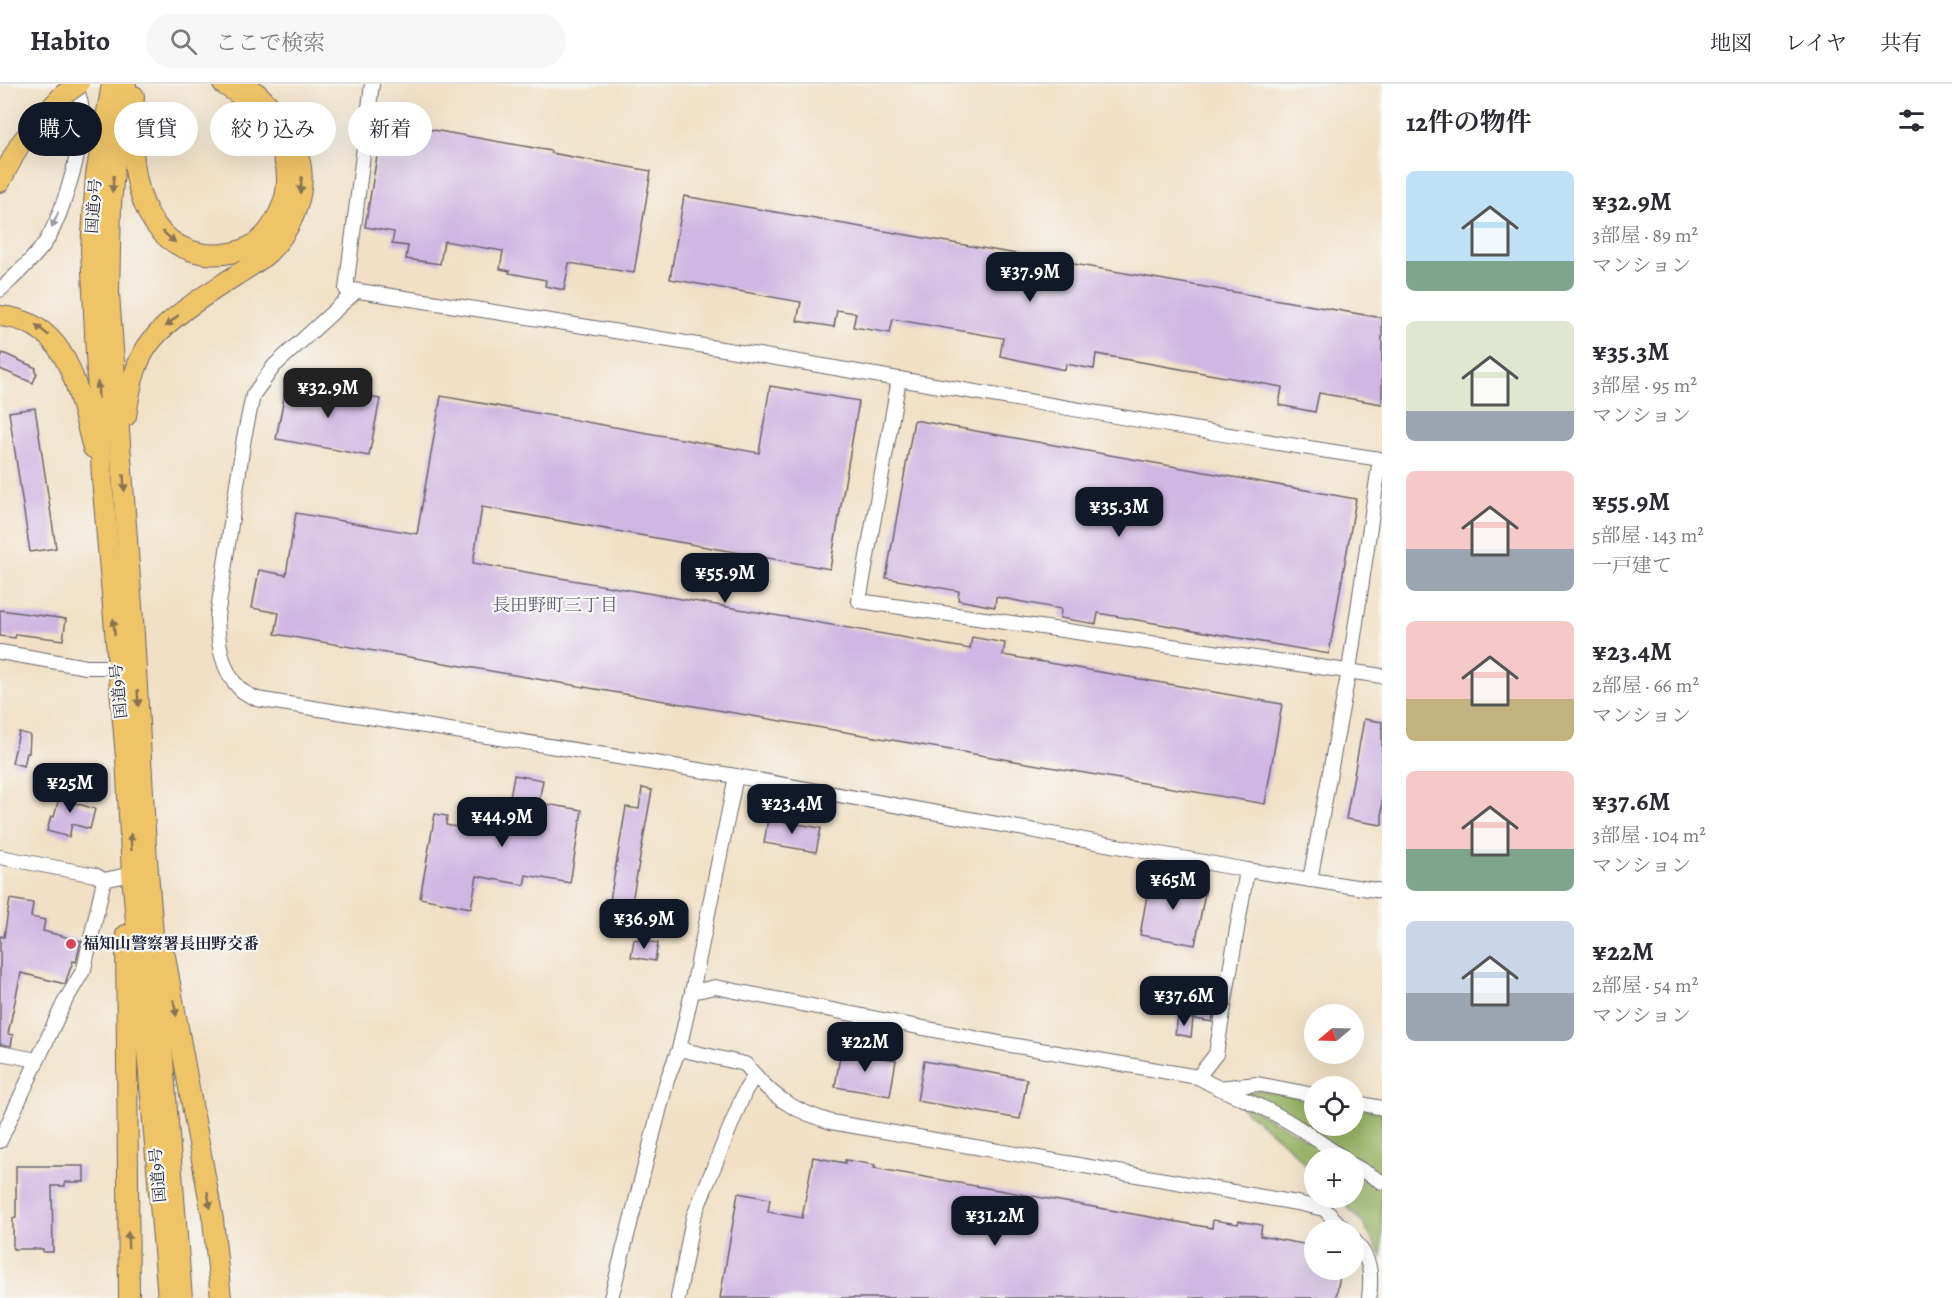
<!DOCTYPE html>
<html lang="ja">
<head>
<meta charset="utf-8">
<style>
  body { margin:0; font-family:Alegreya,"Noto Serif JP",serif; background:#f7f7f7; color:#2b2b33; height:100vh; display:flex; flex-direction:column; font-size:22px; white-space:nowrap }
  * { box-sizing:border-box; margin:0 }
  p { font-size:20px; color:#7c7c81 }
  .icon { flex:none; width:33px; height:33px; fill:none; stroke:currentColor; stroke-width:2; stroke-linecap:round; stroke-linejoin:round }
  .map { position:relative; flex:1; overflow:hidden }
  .panel { display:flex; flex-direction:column; background:#fff; width:570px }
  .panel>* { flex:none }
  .hud { position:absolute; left:18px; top:18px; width:570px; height:54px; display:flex; gap:12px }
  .needle { width:39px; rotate:251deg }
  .tools { position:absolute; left:1304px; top:920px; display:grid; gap:12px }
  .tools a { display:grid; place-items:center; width:60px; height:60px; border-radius:50%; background:#fff; box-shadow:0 6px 24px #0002; font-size:30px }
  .price { position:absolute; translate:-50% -51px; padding:0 14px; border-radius:12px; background:#111827; color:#fff; font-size:20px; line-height:39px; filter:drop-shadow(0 2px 3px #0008) }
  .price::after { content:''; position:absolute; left:50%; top:36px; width:18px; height:14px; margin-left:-9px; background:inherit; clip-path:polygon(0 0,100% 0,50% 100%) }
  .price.selected { background:#222; color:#fff }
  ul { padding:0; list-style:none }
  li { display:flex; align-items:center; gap:18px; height:150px; padding:0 24px }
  li span { display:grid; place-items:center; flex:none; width:168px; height:120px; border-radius:9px; color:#555 }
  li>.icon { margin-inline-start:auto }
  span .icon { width:72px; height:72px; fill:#fffc; stroke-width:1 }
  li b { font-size:26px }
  h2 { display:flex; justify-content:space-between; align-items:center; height:72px; padding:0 24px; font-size:26px }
  .tag { padding:0 21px; border-radius:27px; background:#fff; box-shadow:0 6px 24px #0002; font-size:21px; line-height:54px }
  .tag.selected { background:#111827; color:#fff }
  header { display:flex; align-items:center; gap:36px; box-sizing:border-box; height:84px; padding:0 30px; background:#fff; border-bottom:2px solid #e1e1e2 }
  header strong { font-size:28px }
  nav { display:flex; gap:33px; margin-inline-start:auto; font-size:21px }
  .search { width:420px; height:54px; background:#f7f7f7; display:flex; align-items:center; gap:15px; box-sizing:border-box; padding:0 21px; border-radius:33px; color:#7c7c81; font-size:22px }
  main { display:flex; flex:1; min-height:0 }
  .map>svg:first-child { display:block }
</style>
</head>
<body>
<header>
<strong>Habito</strong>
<div class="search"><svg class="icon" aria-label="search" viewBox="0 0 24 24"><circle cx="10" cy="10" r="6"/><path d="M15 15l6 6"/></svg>ここで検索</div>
<nav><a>地図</a><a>レイヤ</a><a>共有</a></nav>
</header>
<main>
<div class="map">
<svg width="1382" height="1214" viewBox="0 0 1382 1214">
  <rect width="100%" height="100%" fill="#f6f6f2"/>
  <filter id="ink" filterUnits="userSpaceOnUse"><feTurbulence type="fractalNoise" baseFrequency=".0167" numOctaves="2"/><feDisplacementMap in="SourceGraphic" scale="12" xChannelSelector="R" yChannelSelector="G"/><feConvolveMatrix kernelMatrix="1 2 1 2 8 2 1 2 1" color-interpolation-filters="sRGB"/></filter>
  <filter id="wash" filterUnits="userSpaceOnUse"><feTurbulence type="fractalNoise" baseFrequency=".008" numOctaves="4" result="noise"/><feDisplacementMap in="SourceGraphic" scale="24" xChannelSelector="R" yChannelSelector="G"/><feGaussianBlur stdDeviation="1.35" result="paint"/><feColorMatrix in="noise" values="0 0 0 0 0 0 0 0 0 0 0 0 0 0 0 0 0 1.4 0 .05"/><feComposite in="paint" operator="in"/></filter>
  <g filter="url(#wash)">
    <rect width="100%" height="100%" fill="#f1e0c5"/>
    <g fill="#97b466" stroke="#5c6b50" stroke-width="1.5">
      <polygon points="1259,1006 1314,1016 1314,1041 1353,1041 1353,1023 1382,1028 1382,1095 1353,1076 1353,1074 1350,1074 1298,1040 1243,1012 1245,1008"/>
      <polygon points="1242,1019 1340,1074 1314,1074 1314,1089 1287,1061 1242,1024"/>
      <polygon points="1353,1083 1382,1099 1382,1173 1362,1138 1338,1113 1353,1113"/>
    </g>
    <g id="blocks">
      <g fill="#d0b7e3">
        <polygon points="383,37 551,67 551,69 651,87 634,189 569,179 564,206 545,202 546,196 509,189 510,187 500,185 503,167 444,157 440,180 406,175 408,162 392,160 394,148 365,143"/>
        <polygon points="684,112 1382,234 1382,320 1319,309 1315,328 1279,321 1282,303 1096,270 1094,285 1066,280 1065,286 1000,272 1003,254 893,235 890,249 853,243 856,229 837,226 834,243 797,237 801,218 670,195"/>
        <polygon points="3,269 36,284 35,288 37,289 33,299 0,285 0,276"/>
        <polygon points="287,298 380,315 369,372 276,355"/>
        <polygon points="770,302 859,317 830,485 482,423 473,479 970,565 972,553 1005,559 1003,571 1282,620 1265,720 275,550 279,529 252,524 259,486 286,491 296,429 417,450 441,312 759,369"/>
        <polygon points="35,324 56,464 30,468 9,328"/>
        <polygon points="914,336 1356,415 1329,570 1098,529 1096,540 1060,534 1061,525 996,513 995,523 958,516 959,507 886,494"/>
        <polygon points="0,526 66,535 63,556 16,550 15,554 0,552"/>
        <polygon points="1364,635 1382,638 1382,741 1346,735"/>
        <polygon points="19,648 30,651 29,669 27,669 24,682 12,679"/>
        <polygon points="514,691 543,696 539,719 582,726 570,799 526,791 524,801 477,792 471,824 420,814 435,730 447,732 446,741 472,746 474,736 486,739 484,748 503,752"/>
        <polygon points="62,703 78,708 75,719 95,725 90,745 72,740 69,753 47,747 51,732 54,733"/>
        <polygon points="642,704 652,706 630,829 604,825 605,815 610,816 626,723 639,725"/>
        <polygon points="768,735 821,744 816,768 764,759"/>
        <polygon points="1150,794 1206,804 1195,861 1140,851"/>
        <polygon points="10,815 33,819 31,833 45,836 43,847 81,857 76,878 73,877 65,900 21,889 8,950 13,951 11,962 0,960 0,852 4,853"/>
        <polygon points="634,855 658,859 655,877 631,873"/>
        <polygon points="1198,919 1215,922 1212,938 1195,935"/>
        <polygon points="1178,933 1193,935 1191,953 1175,950"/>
        <polygon points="841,966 896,976 890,1012 835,1003"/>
        <polygon points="924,977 1027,995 1020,1035 917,1017"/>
        <polygon points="813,1073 845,1079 845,1076 875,1081 874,1084 1212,1144 1213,1136 1238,1140 1239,1137 1262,1141 1260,1152 1314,1162 1314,1185 1341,1185 1336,1214 720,1214 738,1109 770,1115 768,1128 802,1134"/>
        <polygon points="16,1082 84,1082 84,1098 65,1098 65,1102 52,1102 53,1168 43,1168 43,1165 13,1165 13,1134 16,1134"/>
      </g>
    </g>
  </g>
  <g filter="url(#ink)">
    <use href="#blocks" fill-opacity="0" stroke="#6a646b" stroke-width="1.5"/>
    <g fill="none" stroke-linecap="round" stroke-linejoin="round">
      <g stroke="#6a646b" stroke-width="16">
        <g id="minor">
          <path d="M372,0l-26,205c178,27 357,56 535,87 166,28 332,58 499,83l-31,211 -39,210"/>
          <path d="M0,206c16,-15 32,-29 45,-47 19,-29 45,-115 34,-147 -1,-5 -5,-8 -7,-12"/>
          <path d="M356,207l-82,75 -21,29 -9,43 -27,179c1,25 4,53 23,72 4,4 11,7 17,10l479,77 511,94 135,21"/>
          <polyline points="899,295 859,517 1382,592"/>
          <polyline points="0,568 86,583 117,583"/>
          <polyline points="0,773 95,791 104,796 132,790"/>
          <polyline points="692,908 736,692"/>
          <polyline points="679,965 745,980 755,991"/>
          <polyline points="0,969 37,976"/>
          <polyline points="1198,993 1216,970 1247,786"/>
          <polyline points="1218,1004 1257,1000 1314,1011"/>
          <polyline points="1353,1018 1382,1024"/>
          <polyline points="0,1057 64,919 84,885 104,796"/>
          <polyline points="1353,1081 1382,1098"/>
          <path d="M1353,1155c18,20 19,33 16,59"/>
          <path d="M611,1214l56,-218 12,-31 13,-57 23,-5 290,57 193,33c20,12 42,20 63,30 29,13 56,33 82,51"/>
          <path d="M678,1214l15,-80 52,-127 10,-16c23,27 44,37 76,47l466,81 27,6 21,21"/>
        </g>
      </g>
      <g stroke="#6a646b" stroke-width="22">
        <g id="highway">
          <polyline points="112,0 96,91 91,166 102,395 126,673 132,790 168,1214"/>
          <polyline points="126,0 116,62 111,121 109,210 134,550 146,763 182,1214"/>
          <path d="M134,12c-5,55 -3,143 66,157 18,4 42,0 57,-11 10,-7 17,-18 22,-29 25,-50 -13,-104 -56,-129"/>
          <polyline points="0,98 20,60 40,35 63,11"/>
          <path d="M0,232c71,6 77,76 93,132"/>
          <path d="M126,332c4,-27 8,-54 26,-76 23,-27 54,-45 83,-64 11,-7 25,-15 34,-24 25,-25 41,-65 28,-100 -9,-26 -29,-52 -52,-68"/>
          <polyline points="126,851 129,1214"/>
          <polyline points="165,872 213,1136 221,1214"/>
        </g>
      </g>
      <use href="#minor" stroke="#fff" stroke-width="14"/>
      <use href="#highway" stroke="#efc469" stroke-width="20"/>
      <g stroke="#6a646b" stroke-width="22" stroke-linecap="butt">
        <polyline id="highway-bridge" points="63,11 79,0"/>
      </g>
      <use href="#highway-bridge" stroke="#efc469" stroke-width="20"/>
    </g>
    <defs><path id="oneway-solid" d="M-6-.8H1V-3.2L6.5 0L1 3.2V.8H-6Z" transform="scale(1.5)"/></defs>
    <g fill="#887352">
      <use href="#oneway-solid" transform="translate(113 100) rotate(95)"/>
      <use href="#oneway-solid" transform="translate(301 101) rotate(95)"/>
      <use href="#oneway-solid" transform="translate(169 153) rotate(41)"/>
      <use href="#oneway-solid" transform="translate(172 237) rotate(138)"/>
      <use href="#oneway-solid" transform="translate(42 246) rotate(-141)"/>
      <use href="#oneway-solid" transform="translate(98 306) rotate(-93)"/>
      <use href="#oneway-solid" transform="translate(124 399) rotate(86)"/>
      <use href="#oneway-solid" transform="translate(114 543) rotate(-95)"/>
      <use href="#oneway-solid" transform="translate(138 614) rotate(87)"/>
      <use href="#oneway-solid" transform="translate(131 758) rotate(-93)"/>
      <use href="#oneway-solid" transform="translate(175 924) rotate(80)"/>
      <use href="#oneway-solid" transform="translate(209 1116) rotate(80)"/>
      <use href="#oneway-solid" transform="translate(128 1156) rotate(-91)"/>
    </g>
    <use fill="#9c9ca7" href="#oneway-solid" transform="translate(55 136) rotate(114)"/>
  </g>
  <circle fill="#d1495b" stroke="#f6f6f2" stroke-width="2" cx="71" cy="860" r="6"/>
  <g text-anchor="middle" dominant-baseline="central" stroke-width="4.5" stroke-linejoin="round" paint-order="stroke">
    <g font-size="16" fill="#22223b" stroke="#f6f6f2">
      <text transform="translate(94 122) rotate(-86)">国道9号</text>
      <text transform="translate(119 607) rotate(-96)">国道9号</text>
      <text transform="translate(158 1091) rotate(-95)">国道9号</text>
    </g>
    <g font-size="16" font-weight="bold" fill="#22223b" stroke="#f6f6f2" text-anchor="start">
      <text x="83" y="860">福知山警察署長田野交番</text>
    </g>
    <g font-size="18" fill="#5f5676" stroke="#f6f6f2">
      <text x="555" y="521">長田野町三丁目</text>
    </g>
  </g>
</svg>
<div class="tools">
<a><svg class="needle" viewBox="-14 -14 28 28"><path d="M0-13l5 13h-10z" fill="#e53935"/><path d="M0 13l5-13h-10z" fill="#7c7c81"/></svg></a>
<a><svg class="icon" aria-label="locate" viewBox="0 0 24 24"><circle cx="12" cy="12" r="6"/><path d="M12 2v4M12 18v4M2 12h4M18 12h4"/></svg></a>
<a>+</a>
<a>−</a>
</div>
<b class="price" style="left:1030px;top:219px">¥37.9M</b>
<b class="price selected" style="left:328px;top:335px">¥32.9M</b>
<b class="price" style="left:1119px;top:454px">¥35.3M</b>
<b class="price" style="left:725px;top:520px">¥55.9M</b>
<b class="price" style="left:70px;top:730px">¥25M</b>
<b class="price" style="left:792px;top:751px">¥23.4M</b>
<b class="price" style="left:502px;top:764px">¥44.9M</b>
<b class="price" style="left:1173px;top:827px">¥65M</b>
<b class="price" style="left:644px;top:866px">¥36.9M</b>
<b class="price" style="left:1184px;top:943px">¥37.6M</b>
<b class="price" style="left:865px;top:989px">¥22M</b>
<b class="price" style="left:995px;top:1163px">¥31.2M</b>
<div class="hud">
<a class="tag selected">購入</a>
<a class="tag">賃貸</a>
<a class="tag">絞り込み</a>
<a class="tag">新着</a>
</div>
</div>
<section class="panel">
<h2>12件の物件<svg class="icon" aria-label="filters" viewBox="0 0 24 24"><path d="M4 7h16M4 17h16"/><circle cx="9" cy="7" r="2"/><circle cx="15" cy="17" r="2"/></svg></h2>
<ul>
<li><span style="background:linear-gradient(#bfe0f5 75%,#7fa58c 0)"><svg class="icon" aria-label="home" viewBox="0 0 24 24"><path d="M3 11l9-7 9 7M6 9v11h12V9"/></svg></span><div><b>¥32.9M</b><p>3部屋 · 89 m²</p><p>マンション</p></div></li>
<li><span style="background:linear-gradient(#dfe7d0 75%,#9aa5b1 0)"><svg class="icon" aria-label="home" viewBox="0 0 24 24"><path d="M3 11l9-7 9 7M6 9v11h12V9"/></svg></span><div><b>¥35.3M</b><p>3部屋 · 95 m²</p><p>マンション</p></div></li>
<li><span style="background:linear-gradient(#f6c9c9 65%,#9aa5b1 0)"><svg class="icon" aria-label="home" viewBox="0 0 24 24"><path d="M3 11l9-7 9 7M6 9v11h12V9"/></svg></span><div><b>¥55.9M</b><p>5部屋 · 143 m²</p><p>一戸建て</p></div></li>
<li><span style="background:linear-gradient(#f6c9c9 65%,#c2b280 0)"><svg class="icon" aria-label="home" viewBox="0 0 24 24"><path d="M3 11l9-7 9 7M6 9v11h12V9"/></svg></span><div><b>¥23.4M</b><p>2部屋 · 66 m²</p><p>マンション</p></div></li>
<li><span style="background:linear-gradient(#f6c9c9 65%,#7fa58c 0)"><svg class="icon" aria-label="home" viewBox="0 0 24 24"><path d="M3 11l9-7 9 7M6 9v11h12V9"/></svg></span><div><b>¥37.6M</b><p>3部屋 · 104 m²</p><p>マンション</p></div></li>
<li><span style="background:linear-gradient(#c9d6e8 60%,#9aa5b1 0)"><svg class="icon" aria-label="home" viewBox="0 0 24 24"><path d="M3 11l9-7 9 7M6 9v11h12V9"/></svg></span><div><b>¥22M</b><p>2部屋 · 54 m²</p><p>マンション</p></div></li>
</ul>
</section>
</main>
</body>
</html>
